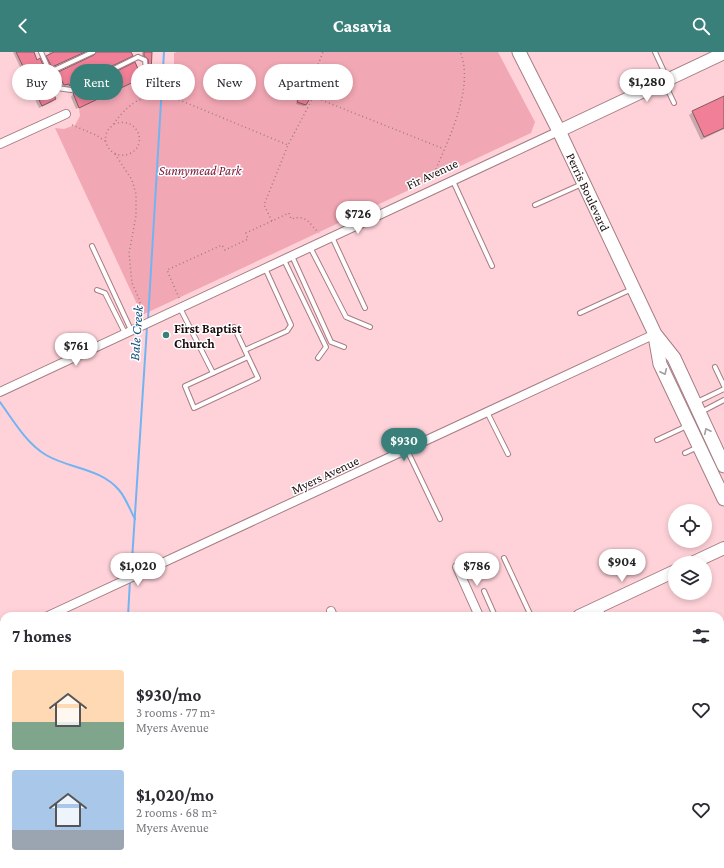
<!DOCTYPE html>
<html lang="en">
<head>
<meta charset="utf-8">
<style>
  body { margin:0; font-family:"Crimson Pro",serif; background:#f2f2f3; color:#2b2b33; height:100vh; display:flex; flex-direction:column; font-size:15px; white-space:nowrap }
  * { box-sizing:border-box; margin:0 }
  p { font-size:13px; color:#7c7c81 }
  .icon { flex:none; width:22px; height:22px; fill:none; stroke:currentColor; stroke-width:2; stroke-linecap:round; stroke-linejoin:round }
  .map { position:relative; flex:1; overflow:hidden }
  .sheet { position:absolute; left:0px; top:560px; width:724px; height:256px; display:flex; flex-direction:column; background:#fff; border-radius:12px 12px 0 0; box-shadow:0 2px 6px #0003 }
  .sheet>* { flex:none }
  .guide { position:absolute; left:12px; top:12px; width:400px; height:36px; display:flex; gap:8px }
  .buttons { position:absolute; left:668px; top:452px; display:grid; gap:8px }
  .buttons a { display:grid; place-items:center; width:44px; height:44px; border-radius:50%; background:#fff; box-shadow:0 2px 6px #0003; font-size:20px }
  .price { position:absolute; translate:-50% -34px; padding:0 9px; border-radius:14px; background:#fff; color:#222; font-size:13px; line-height:26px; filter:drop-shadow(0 1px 2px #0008) }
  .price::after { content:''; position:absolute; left:50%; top:24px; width:12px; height:9px; margin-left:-6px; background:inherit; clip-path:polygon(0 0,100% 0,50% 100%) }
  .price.current { background:#39807a; color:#fff }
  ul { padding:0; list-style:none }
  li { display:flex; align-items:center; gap:12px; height:100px; padding:0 12px }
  li span { display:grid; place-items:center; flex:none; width:112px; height:80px; border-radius:4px; color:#555 }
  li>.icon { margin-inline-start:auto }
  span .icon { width:48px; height:48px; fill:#fffc; stroke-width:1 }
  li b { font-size:17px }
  h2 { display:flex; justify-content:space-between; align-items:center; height:48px; padding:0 12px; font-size:17px }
  .pill { padding:0 14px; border-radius:18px; background:#fff; box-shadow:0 2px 6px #0003; font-size:14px; line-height:36px }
  .pill.current { background:#39807a; color:#fff }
  header { display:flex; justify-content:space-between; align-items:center; height:52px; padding:0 12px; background:#39807a; color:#fff; font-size:18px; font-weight:700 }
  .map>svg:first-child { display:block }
</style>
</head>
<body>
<header><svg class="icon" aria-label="back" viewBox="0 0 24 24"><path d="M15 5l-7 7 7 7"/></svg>Casavia<svg class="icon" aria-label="search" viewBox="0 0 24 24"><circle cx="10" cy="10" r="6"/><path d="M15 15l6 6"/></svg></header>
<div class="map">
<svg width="724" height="816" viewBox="0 0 724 816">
  <rect width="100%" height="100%" fill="#ffd2d9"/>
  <polygon fill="#f2a7b4" points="177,0 498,0 535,70 531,81 142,263 55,76 64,77 75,73 80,64 79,56 174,12 174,1"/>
  <g fill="#0003">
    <polygon points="13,0 33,0 54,47 52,50 39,56"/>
    <polygon points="49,0 86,0 49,17 44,7 50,3"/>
    <polygon points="90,0 130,0 131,4 67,36 66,34 61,36 58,29 55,30 52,25 55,23 93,5 94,2"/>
    <polygon points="142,0 151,0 150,21 147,24 76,57 71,45 73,42 135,12 140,23 143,21 147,23 146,9 142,6"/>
    <polygon points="305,31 306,53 304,54 296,52"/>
    <polygon points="724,45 724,77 701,88 689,63 693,60"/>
  </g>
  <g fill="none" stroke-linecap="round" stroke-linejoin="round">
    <g stroke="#72b4f1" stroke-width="2">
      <polyline points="148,268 164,0"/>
      <path d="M0,350c13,18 26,41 46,53 24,14 54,13 73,35 7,8 11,20 16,29"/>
      <polyline points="131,524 147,275"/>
      <polyline points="128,564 130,528"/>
      <polyline points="33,812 33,816"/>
    </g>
  </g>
  <g fill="#f07f97" stroke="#815b61">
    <polygon points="16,0 34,0 37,8 40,6 51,31 49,32 56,47 42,54"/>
    <polygon points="54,0 85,0 52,15 46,4"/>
    <polygon points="96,0 131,0 133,4 70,34 69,32 64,33 61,27 57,28 54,22 94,3"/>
    <polygon points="144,0 152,0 151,22 142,26 143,19 147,21 149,18 148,7 144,4"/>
    <polygon points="135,10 142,26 79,56 73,41"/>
    <polygon points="306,28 314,31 311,38 314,40 306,53 297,50"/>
    <polygon points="724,44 724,76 704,85 692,59"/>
  </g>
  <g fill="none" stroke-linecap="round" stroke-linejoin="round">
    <g stroke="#a67d84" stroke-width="6">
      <g id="lane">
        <polyline points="41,0 57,36 71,38 138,5"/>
        <polyline points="655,0 667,26"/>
        <polyline points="138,5 145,8 146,18"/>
        <polyline points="50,20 93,0"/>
        <polyline points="664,30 674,51"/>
        <polyline points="453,129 492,214"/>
        <polyline points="535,153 582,132"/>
        <polyline points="332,185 365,256"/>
        <polyline points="92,194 131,278"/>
        <polyline points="310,195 346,265 370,275"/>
        <polyline points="292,204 331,290 344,295"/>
        <polyline points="284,208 326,295 318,306"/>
        <polyline points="97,238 105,241 125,281"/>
        <polyline points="180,256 213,321"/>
        <polyline points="580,261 632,237"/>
        <polyline points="234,275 248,305 185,334 194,356 258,326 248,305"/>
        <polyline points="245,298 287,279 291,273 265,216"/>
        <polyline points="715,315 724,334"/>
        <polyline points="697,350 724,337"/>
        <polyline points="487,360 508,402"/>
        <polyline points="701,360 724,348"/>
        <polyline points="657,388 687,374"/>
        <polyline points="407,398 440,467"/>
        <polyline points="685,401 698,395"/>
        <polyline points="504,506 531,564"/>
        <polyline points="484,539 495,564"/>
        <polyline points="600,557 604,564"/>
        <polyline points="720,576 724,574"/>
        <polyline points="0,589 4,597"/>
        <polyline points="0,656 4,655"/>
        <polyline points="720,664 724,673"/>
        <polyline points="0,727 4,735"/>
        <polyline points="0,803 4,801"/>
        <polyline points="14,812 16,816"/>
        <polyline points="58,812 60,816"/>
        <polyline points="475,812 477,816"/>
        <polyline points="528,812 530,816"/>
        <polyline points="618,812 620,816"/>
        <polyline points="649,812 651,816"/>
      </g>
    </g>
    <g stroke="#a67d84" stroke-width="10">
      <g id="street">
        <polyline points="0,92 66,62"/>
        <polyline points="0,340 559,79"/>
        <polyline points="457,515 479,564"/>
        <polyline points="331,559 333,564"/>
        <polyline points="48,564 655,282"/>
        <polyline points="0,586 4,584"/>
        <polyline points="720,745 724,744"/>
        <polyline points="201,812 203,816"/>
        <polyline points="569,816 577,812"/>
      </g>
    </g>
    <g stroke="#a67d84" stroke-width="14">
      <g id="secondary">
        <polyline points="559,79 724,1"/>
        <polyline points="692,511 724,496"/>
        <polyline points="579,564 675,519"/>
        <polyline points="42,816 50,812"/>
      </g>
    </g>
    <g stroke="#a67d84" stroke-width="15">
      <g id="primary">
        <polyline points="519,0 559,79 655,282 674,306 724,414"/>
        <polyline points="655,284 660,312 724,447"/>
      </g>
    </g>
    <g stroke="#9d7e83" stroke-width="1.5" stroke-dasharray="1 3" stroke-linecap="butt">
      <polyline points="314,45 444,97"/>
      <path d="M114,72c24,-9 35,22 15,30 -13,5 -26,-6 -23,-19 1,-6 5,-7 8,-12 19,-24 31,-31 63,-24l111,46"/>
      <polyline points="72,73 96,83 105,89"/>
      <polyline points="115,102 132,128 136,142 136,164 129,201 132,231 139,247 143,263"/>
      <path d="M431,128c14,-33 45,-92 29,-128"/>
      <polyline points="272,169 264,153 288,93 317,38 315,36 317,30 312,28 323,0"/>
      <path d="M179,246l-12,-28 55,-25 3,5 23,-11 -2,-6 43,-20 2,6c16,-5 18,5 28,14"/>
    </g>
    <use href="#lane" stroke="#fff" stroke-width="4"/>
    <use href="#street" stroke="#fff" stroke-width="8"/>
    <use href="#secondary" stroke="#fff" stroke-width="12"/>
    <use href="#primary" stroke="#fff" stroke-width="13"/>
  </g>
  <defs><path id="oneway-chevron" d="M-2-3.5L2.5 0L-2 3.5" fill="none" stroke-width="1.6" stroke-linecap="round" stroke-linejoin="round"/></defs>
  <g stroke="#a49e9f">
    <use href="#oneway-chevron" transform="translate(664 320) rotate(65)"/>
    <use href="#oneway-chevron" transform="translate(707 379) rotate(-116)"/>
  </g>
  <circle fill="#39807a" stroke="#fff" stroke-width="1.5" cx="166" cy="283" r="4"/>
  <g text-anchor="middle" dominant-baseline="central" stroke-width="3" stroke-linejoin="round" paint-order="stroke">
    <g font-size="13" font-style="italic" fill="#7a1436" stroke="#fff">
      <text x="200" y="118">Sunnymead Park</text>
    </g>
    <g font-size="13" fill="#1b0d0f" stroke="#fff">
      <text transform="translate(432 122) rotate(-25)">Fir Avenue</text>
      <text transform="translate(588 140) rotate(65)">Perris Boulevard</text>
      <text transform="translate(325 423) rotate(-25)">Myers Avenue</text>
    </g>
    <g font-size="13" font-weight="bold" fill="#1b0d0f" stroke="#fff" text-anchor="start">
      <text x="174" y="276">First Baptist<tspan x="174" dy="15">Church</tspan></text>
    </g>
    <g font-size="14" font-style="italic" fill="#0b4c7d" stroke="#fff">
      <text transform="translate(136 281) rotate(-86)">Bale Creek</text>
    </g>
  </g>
</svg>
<div class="buttons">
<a><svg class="icon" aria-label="locate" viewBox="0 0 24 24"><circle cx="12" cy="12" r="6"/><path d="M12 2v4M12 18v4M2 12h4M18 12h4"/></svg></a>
<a><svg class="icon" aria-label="layers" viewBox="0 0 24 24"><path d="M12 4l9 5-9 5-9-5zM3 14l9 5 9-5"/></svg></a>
</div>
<b class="price" style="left:647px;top:51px">$1,280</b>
<b class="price" style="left:358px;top:183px">$726</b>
<b class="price" style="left:76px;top:315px">$761</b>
<b class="price current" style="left:404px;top:410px">$930</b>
<b class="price" style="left:622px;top:531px">$904</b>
<b class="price" style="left:138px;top:535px">$1,020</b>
<b class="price" style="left:477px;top:535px">$786</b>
<div class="guide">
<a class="pill">Buy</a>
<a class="pill current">Rent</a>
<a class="pill">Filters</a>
<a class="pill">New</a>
<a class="pill">Apartment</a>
</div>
<section class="sheet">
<h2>7 homes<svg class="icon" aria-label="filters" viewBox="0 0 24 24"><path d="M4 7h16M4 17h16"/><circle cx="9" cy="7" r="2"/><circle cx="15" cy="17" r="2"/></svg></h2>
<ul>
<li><span style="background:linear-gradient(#ffd9b3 65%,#7fa58c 0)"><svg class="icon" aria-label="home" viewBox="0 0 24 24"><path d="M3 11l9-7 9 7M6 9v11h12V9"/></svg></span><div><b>$930/mo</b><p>3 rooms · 77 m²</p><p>Myers Avenue</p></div><svg class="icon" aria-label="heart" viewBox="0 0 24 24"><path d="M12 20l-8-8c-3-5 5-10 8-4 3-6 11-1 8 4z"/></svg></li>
<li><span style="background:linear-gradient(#a9c7e8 75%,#9aa5b1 0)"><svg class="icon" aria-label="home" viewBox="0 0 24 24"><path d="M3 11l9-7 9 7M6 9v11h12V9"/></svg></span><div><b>$1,020/mo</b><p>2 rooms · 68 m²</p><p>Myers Avenue</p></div><svg class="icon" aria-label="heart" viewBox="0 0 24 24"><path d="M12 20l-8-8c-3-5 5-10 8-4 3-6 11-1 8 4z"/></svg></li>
</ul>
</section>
</div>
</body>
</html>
